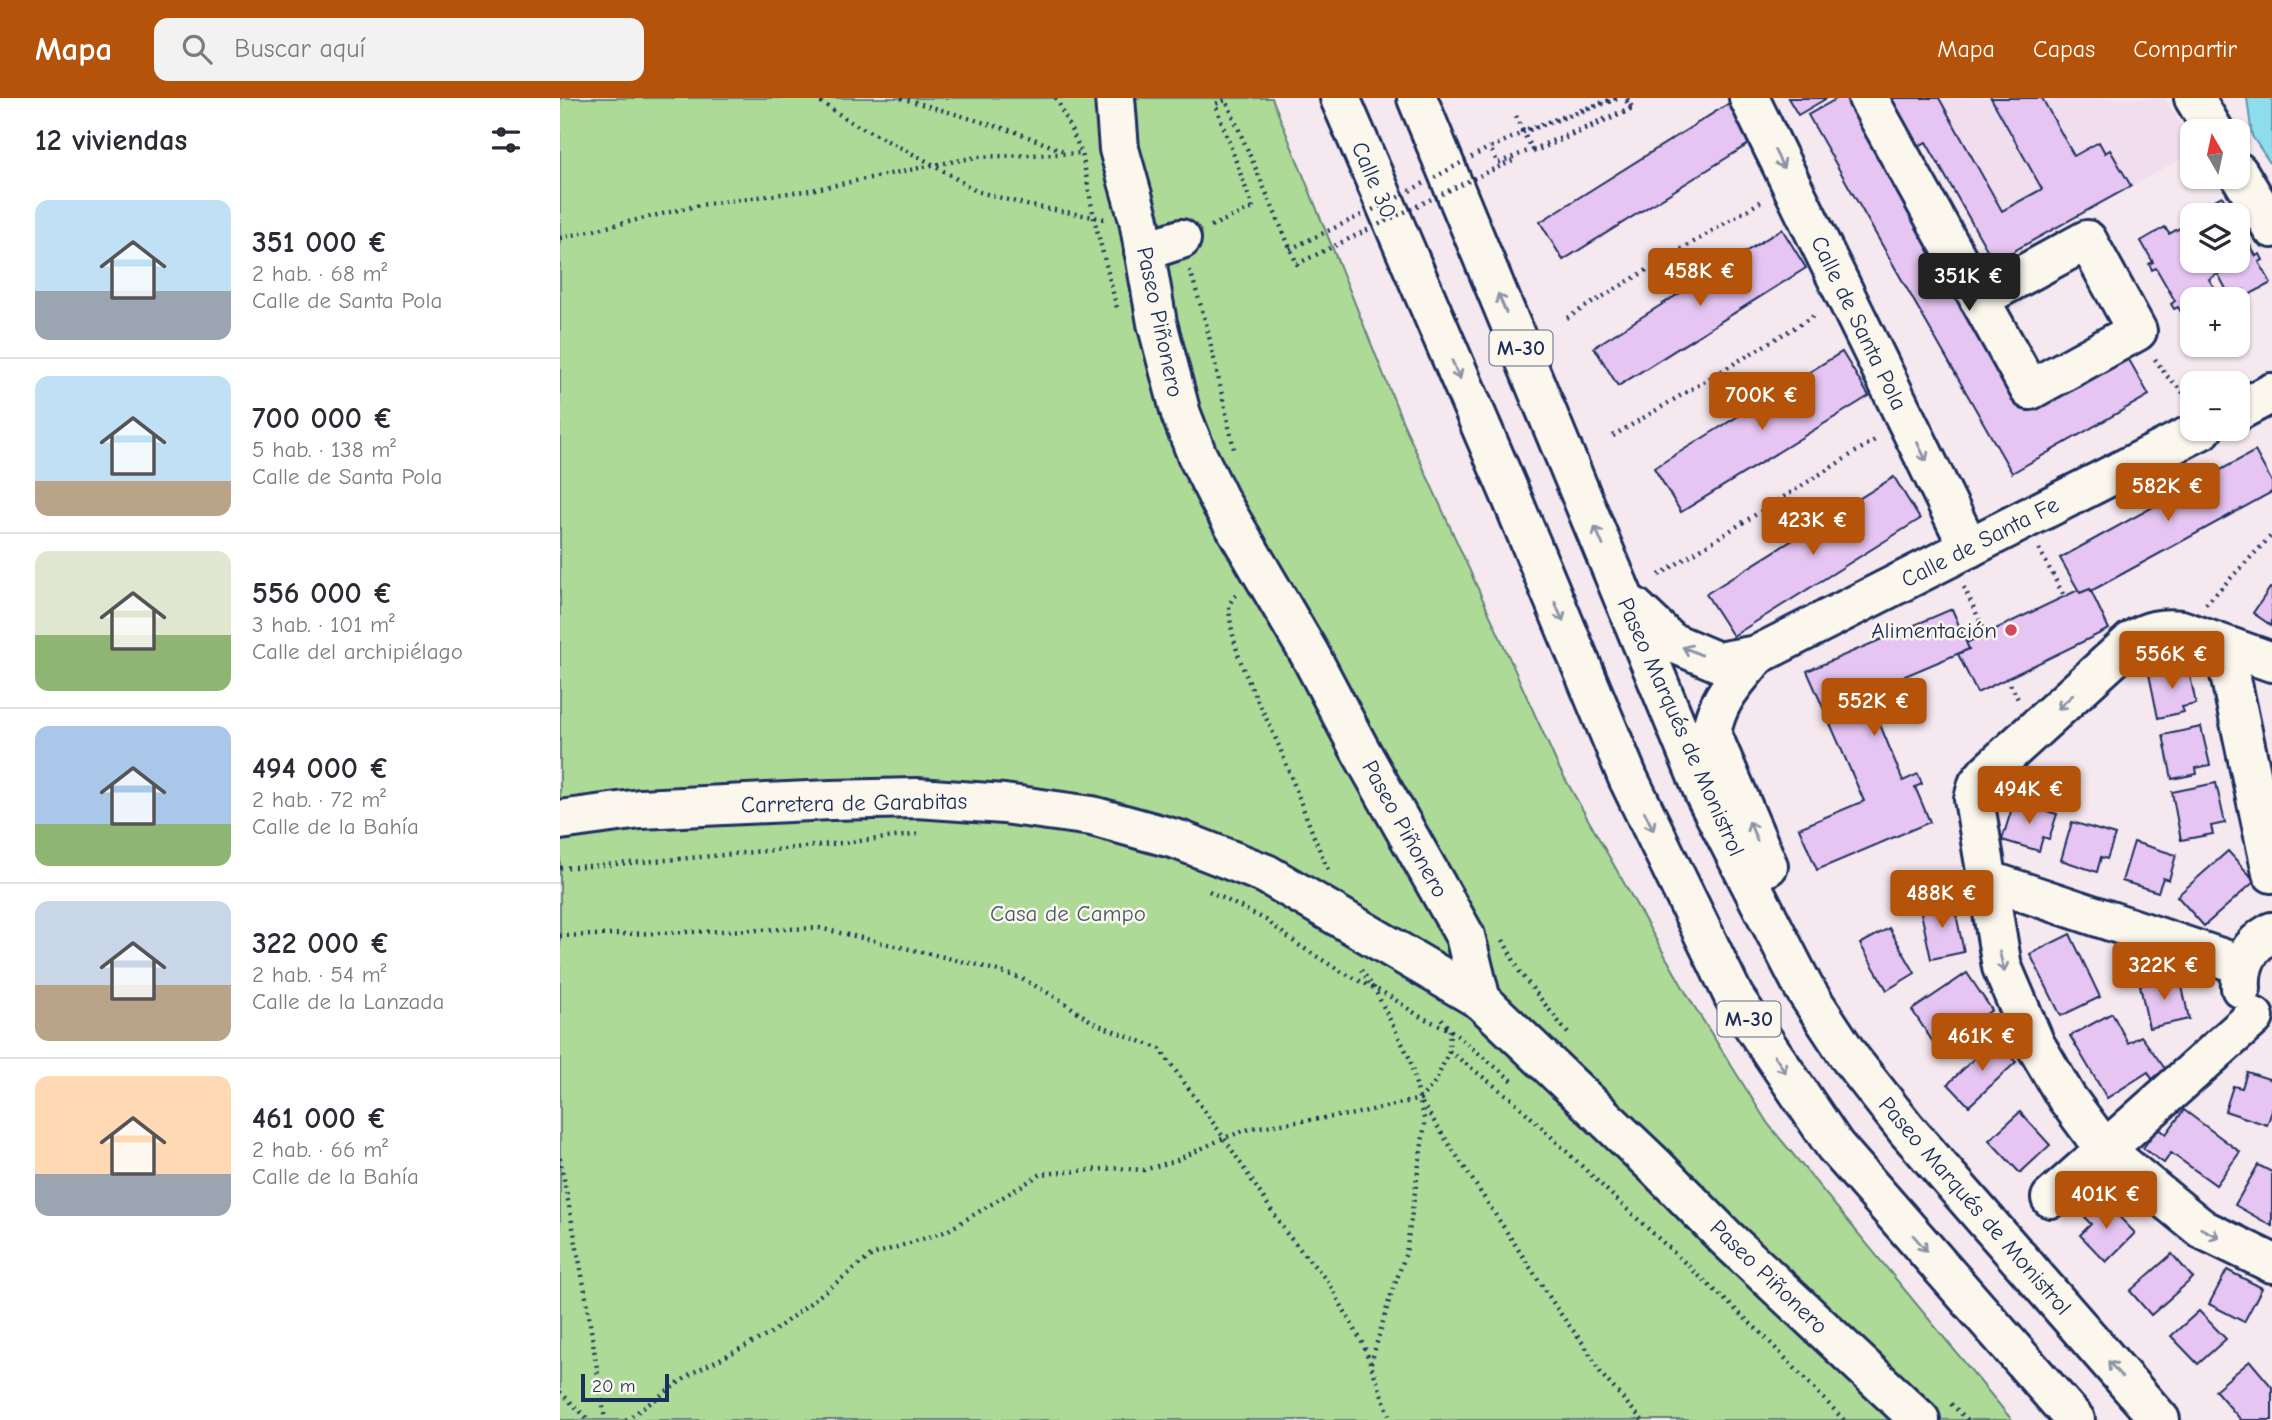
<!DOCTYPE html>
<html lang="es">
<head>
<meta charset="utf-8">
<style>
  body { margin:0; font-family:"Comic Neue",sans-serif; background:#f2f2f3; color:#2b2b33; height:100vh; display:flex; flex-direction:column; font-size:26px; white-space:nowrap }
  * { box-sizing:border-box; margin:0 }
  p { font-size:23px; color:#7c7c81 }
  .icon { flex:none; width:38px; height:38px; fill:none; stroke:currentColor; stroke-width:2; stroke-linecap:round; stroke-linejoin:round }
  .map { position:relative; flex:1; overflow:hidden }
  .panel { display:flex; flex-direction:column; background:#fff; width:560px }
  .panel>* { flex:none }
  .needle { width:46px; rotate:351deg }
  .tools { position:absolute; left:1620px; top:21px; display:grid; gap:14px }
  .tools a { display:grid; place-items:center; width:70px; height:70px; border-radius:14px; background:#fff; box-shadow:0 2px 5px #0004; font-size:35px }
  .scale { position:absolute; left:21px; bottom:18px; width:88px; box-sizing:border-box; padding-left:7px; border:4px solid #1b2f5e; border-top:0; font-size:19px; line-height:24px; white-space:nowrap; color:#1b2f5e; -webkit-text-stroke:5px #fbf7ec; paint-order:stroke }
  .price { position:absolute; translate:-50% -60px; padding:0 16px; border-radius:7px; background:#b45309; color:#fff; font-size:23px; line-height:46px; filter:drop-shadow(0 2px 4px #0008) }
  .price::after { content:''; position:absolute; left:50%; top:42px; width:21px; height:16px; margin-left:-10px; background:inherit; clip-path:polygon(0 0,100% 0,50% 100%) }
  .price.on { background:#222; color:#fff }
  ul { padding:0; list-style:none }
  li { display:flex; align-items:center; gap:21px; height:175px; padding:0 35px }
  li+li { border-top:2px solid #e1e1e2 }
  li span { display:grid; place-items:center; flex:none; width:196px; height:140px; border-radius:14px; color:#555 }
  li>.icon { margin-inline-start:auto }
  span .icon { width:84px; height:84px; fill:#fffc; stroke-width:1 }
  li b { font-size:30px }
  h2 { display:flex; justify-content:space-between; align-items:center; height:84px; padding:0 35px; font-size:30px }
  header { display:flex; align-items:center; gap:42px; box-sizing:border-box; height:98px; padding:0 35px; background:#b45309; color:#fff }
  header strong { font-size:33px }
  nav { display:flex; gap:38px; margin-inline-start:auto; font-size:24px }
  .search { width:490px; height:63px; background:#f2f2f3; display:flex; align-items:center; gap:18px; box-sizing:border-box; padding:0 24px; border-radius:14px; color:#7c7c81; font-size:26px }
  main { display:flex; flex:1; min-height:0 }
  .map>svg:first-child { display:block }
</style>
</head>
<body>
<header>
<strong>Mapa</strong>
<div class="search"><svg class="icon" aria-label="search" viewBox="0 0 24 24"><circle cx="10" cy="10" r="6"/><path d="M15 15l6 6"/></svg>Buscar aquí</div>
<nav><a>Mapa</a><a>Capas</a><a>Compartir</a></nav>
</header>
<main>
<section class="panel">
<h2>12 viviendas<svg class="icon" aria-label="filters" viewBox="0 0 24 24"><path d="M4 7h16M4 17h16"/><circle cx="9" cy="7" r="2"/><circle cx="15" cy="17" r="2"/></svg></h2>
<ul>
<li><span style="background:linear-gradient(#bfe0f5 65%,#9aa5b1 0)"><svg class="icon" aria-label="home" viewBox="0 0 24 24"><path d="M3 11l9-7 9 7M6 9v11h12V9"/></svg></span><div><b>351 000 €</b><p>2 hab. · 68 m²</p><p>Calle de Santa Pola</p></div></li>
<li><span style="background:linear-gradient(#bfe0f5 75%,#b9a48a 0)"><svg class="icon" aria-label="home" viewBox="0 0 24 24"><path d="M3 11l9-7 9 7M6 9v11h12V9"/></svg></span><div><b>700 000 €</b><p>5 hab. · 138 m²</p><p>Calle de Santa Pola</p></div></li>
<li><span style="background:linear-gradient(#dfe7d0 60%,#8fb573 0)"><svg class="icon" aria-label="home" viewBox="0 0 24 24"><path d="M3 11l9-7 9 7M6 9v11h12V9"/></svg></span><div><b>556 000 €</b><p>3 hab. · 101 m²</p><p>Calle del archipiélago</p></div></li>
<li><span style="background:linear-gradient(#a9c7e8 70%,#8fb573 0)"><svg class="icon" aria-label="home" viewBox="0 0 24 24"><path d="M3 11l9-7 9 7M6 9v11h12V9"/></svg></span><div><b>494 000 €</b><p>2 hab. · 72 m²</p><p>Calle de la Bahía</p></div></li>
<li><span style="background:linear-gradient(#c9d6e8 60%,#b9a48a 0)"><svg class="icon" aria-label="home" viewBox="0 0 24 24"><path d="M3 11l9-7 9 7M6 9v11h12V9"/></svg></span><div><b>322 000 €</b><p>2 hab. · 54 m²</p><p>Calle de la Lanzada</p></div></li>
<li><span style="background:linear-gradient(#ffd9b3 70%,#9aa5b1 0)"><svg class="icon" aria-label="home" viewBox="0 0 24 24"><path d="M3 11l9-7 9 7M6 9v11h12V9"/></svg></span><div><b>461 000 €</b><p>2 hab. · 66 m²</p><p>Calle de la Bahía</p></div></li>
</ul>
</section>
<div class="map">
<svg width="1712" height="1322" viewBox="0 0 1712 1322">
  <rect width="100%" height="100%" fill="#f5e8ee"/>
  <filter id="ink" filterUnits="userSpaceOnUse"><feTurbulence type="fractalNoise" baseFrequency=".0143" numOctaves="2"/><feDisplacementMap in="SourceGraphic" scale="14" xChannelSelector="R" yChannelSelector="G"/><feConvolveMatrix kernelMatrix="1 2 1 2 8 2 1 2 1" color-interpolation-filters="sRGB"/></filter>
  <g filter="url(#ink)">
    <polygon fill="#f0deef" points="1328,0 1605,0 1633,47 1633,54 1434,164 1367,45 1356,50"/>
    <polygon fill="#aeda98" stroke="#64847b" stroke-width="2" points="0,0 712,0 844,327 999,670 1129,900 1208,1026 1452,1322 0,1322"/>
    <polygon fill="#8eddec" stroke="#6097b3" stroke-width="2" points="1687,0 1712,0 1712,68 1692,38"/>
    <g fill="#e6c5f2" stroke="#1b2f5e" stroke-width="2" fill-rule="evenodd">
      <polygon points="1228,0 1267,0 1238,17"/>
      <polygon points="1278,0 1289,0 1464,307 1563,251 1589,297 1452,375 1248,17"/>
      <polygon points="1328,0 1379,0 1442,113 1482,91 1431,0 1482,0 1514,58 1539,44 1545,55 1550,52 1571,88 1434,164 1366,44 1356,50"/>
      <polygon points="1168,6 1192,44 1003,162 980,124"/>
      <polygon points="1662,98 1673,117 1641,117 1638,111"/>
      <path d="M1633,123v40h45v-36l18,31 4,-2 3,6 -4,2 12,21 -24,13 -3,-6 -18,9h-33v28l-2,1 -13,-21 -4,2 -3,-5 4,-3 -19,-33 -4,2 -3,-6 4,-2 -12,-21 24,-14 4,7zM1658,176l8,15 -8,5 -9,-15z"/>
      <polygon points="1222,131 1246,170 1058,288 1034,249"/>
      <polygon points="1282,254 1309,298 1121,414 1094,370"/>
      <polygon points="1695,353 1712,384 1712,394 1531,493 1530,491 1520,495 1500,460"/>
      <polygon points="1334,379 1360,421 1173,538 1146,496"/>
      <polygon points="1710,490 1712,491 1712,528 1693,515"/>
      <polygon points="1530,491 1549,531 1417,595 1398,556 1409,551 1406,545 1518,492 1520,495"/>
      <polygon points="1392,511 1409,551 1300,597 1313,627 1319,624 1343,683 1358,676 1362,686 1355,689 1370,724 1257,772 1239,730 1304,703 1247,573"/>
      <polygon points="1628,568 1636,606 1622,609 1624,614 1598,620 1589,576"/>
      <polygon points="1641,629 1650,667 1636,670 1637,676 1612,681 1603,637"/>
      <polygon points="1656,685 1665,725 1651,728 1653,736 1621,742 1612,694"/>
      <polygon points="1454,704 1497,716 1489,741 1483,739 1479,753 1442,742"/>
      <polygon points="1512,724 1555,737 1547,761 1541,759 1537,774 1501,762"/>
      <polygon points="1574,744 1616,757 1609,782 1603,780 1598,794 1562,783"/>
      <polygon points="1668,753 1695,783 1644,828 1617,798"/>
      <polygon points="1393,802 1404,854 1371,861 1360,810"/>
      <polygon points="1329,830 1355,875 1327,892 1300,846"/>
      <polygon points="1510,836 1540,899 1501,918 1470,856"/>
      <polygon points="1407,875 1432,912 1377,950 1352,912"/>
      <polygon points="1620,879 1629,921 1589,930 1580,887"/>
      <polygon points="1552,915 1568,945 1581,938 1606,972 1592,981 1588,974 1547,1000 1510,938"/>
      <polygon points="1433,942 1456,964 1409,1008 1388,986"/>
      <polygon points="1687,974 1712,982 1712,1013 1707,1027 1665,1013 1673,988 1682,990"/>
      <polygon points="1624,1012 1680,1054 1656,1087 1611,1055 1604,1065 1583,1050 1598,1030 1606,1036"/>
      <polygon points="1460,1014 1490,1047 1460,1075 1429,1042"/>
      <polygon points="1698,1067 1712,1074 1712,1128 1675,1107"/>
      <polygon points="1543,1102 1575,1135 1546,1164 1520,1137 1531,1126 1525,1120"/>
      <polygon points="1612,1156 1633,1180 1591,1217 1570,1193"/>
      <polygon points="1667,1172 1702,1190 1684,1224 1649,1206"/>
      <polygon points="1639,1213 1666,1241 1638,1266 1611,1238"/>
      <polygon points="1690,1263 1712,1289 1712,1322 1681,1322 1655,1292"/>
    </g>
    <g fill="none" stroke-linecap="round" stroke-linejoin="round">
      <g stroke="#1b2f5e" stroke-width="44">
        <g id="minor">
          <polyline points="555,0 559,51 579,122 597,225 621,316 637,357 661,405 749,555 799,650 905,838 921,902 1096,1069 1166,1140 1360,1322"/>
          <polyline points="1189,0 1409,450"/>
          <polyline points="1308,0 1470,292 1577,233 1527,142 1419,201"/>
          <polyline points="1634,0 1654,33"/>
          <polyline points="1678,74 1712,130"/>
          <polyline points="584,153 621,141"/>
          <polyline points="1678,313 1712,295"/>
          <polyline points="1664,548 1712,775"/>
          <polyline points="1197,557 1643,331"/>
          <path d="M1712,564l-91,-32c-19,-2 -33,0 -49,11l-145,132 -9,11 -4,15 28,168 33,77 31,53 39,53 97,79 70,34"/>
          <polyline points="0,722 80,711 271,702 357,700 444,706 532,718 619,742 706,776 921,902"/>
          <polyline points="1427,782 1682,867"/>
          <path d="M1681,890c-2,-25 9,-44 31,-56"/>
          <polyline points="1491,1100 1694,919"/>
        </g>
      </g>
      <g stroke="#1b2f5e" stroke-width="44">
        <g id="highway">
          <polyline points="780,0 951,398 1068,680 1174,899 1275,1048 1515,1322"/>
          <polyline points="857,0 1145,697 1244,890 1290,960 1346,1031 1600,1322"/>
          <polyline points="1074,509 1111,544 1158,564 1197,557"/>
          <path d="M1197,557c-22,28 -39,42 -46,78l57,133"/>
        </g>
      </g>
      <g stroke="#1b2f5e" stroke-width="4.5" stroke-dasharray="2 5" stroke-linecap="butt">
        <polyline points="255,0 291,24 374,67 417,59 522,55"/>
        <polyline points="341,0 456,34 506,54"/>
        <polyline points="496,0 522,55 534,120 558,214"/>
        <polyline points="956,18 964,34"/>
        <polyline points="973,51 938,65 930,50 964,34 1060,0"/>
        <polyline points="973,54 1073,11 1067,0"/>
        <polyline points="925,75 955,62"/>
        <polyline points="651,128 693,110"/>
        <polyline points="0,140 140,107 251,92 374,67 416,93 467,107 545,121"/>
        <polyline points="630,172 646,225 674,351"/>
        <polyline points="1007,220 1202,103"/>
        <polyline points="1595,261 1606,277 1630,302"/>
        <polyline points="1053,338 1257,216"/>
        <polyline points="1479,451 1504,498"/>
        <polyline points="1099,477 1318,340"/>
        <polyline points="1404,489 1426,536"/>
        <path d="M676,497l-7,9c2,56 31,96 52,147 16,40 30,81 48,121"/>
        <polyline points="1646,506 1712,437"/>
        <polyline points="1447,580 1458,601"/>
        <path d="M0,770c121,-8 241,-20 361,-34"/>
        <polyline points="649,793 706,822 737,846 780,873 826,896 861,919 890,932 954,984"/>
        <polyline points="0,838 259,830 418,867 461,880 499,901 534,925 600,951 664,1040 727,1136 769,1185 804,1248 831,1322"/>
        <polyline points="943,842 961,876 1010,938"/>
        <polyline points="801,872 814,890 850,961 865,1025 846,1155 829,1203 811,1265"/>
        <polyline points="889,953 953,1002 1056,1101 1203,1237 1284,1322"/>
        <polyline points="862,1005 1002,1218 1025,1248 1042,1277 1082,1322"/>
        <polyline points="0,1060 25,1193 45,1322"/>
        <polyline points="0,1294 29,1322"/>
        <polyline points="1391,1306 1408,1322"/>
        <polyline points="66,1322 134,1274 210,1236 312,1157 387,1133 481,1076 555,1070 584,1072 617,1062 664,1040 692,1030 794,1016 860,1001 876,983 889,953 890,932 881,920"/>
      </g>
      <use href="#minor" stroke="#fbf7ec" stroke-width="38"/>
      <use href="#highway" stroke="#fbf7ec" stroke-width="38"/>
      <g stroke="#1b2f5e" stroke-width="4.5" stroke-dasharray="2 5" stroke-linecap="butt">
        <polyline points="1055,0 962,33 973,51 1070,10 1065,0"/>
        <polyline points="693,110 655,6 666,2 737,166 921,77"/>
        <polyline points="730,151 833,102 930,49"/>
      </g>
    </g>
    <defs><path id="oneway-shaft" d="M-6 0H5M1.5-3L5.5 0L1.5 3" fill="none" stroke-width="1.6" stroke-linecap="round" stroke-linejoin="round" transform="scale(1.75)"/></defs>
    <g stroke="#8b93a5">
      <use href="#oneway-shaft" transform="translate(1219 61) rotate(64)"/>
      <use href="#oneway-shaft" transform="translate(942 205) rotate(-113)"/>
      <use href="#oneway-shaft" transform="translate(896 272) rotate(67)"/>
      <use href="#oneway-shaft" transform="translate(1362 354) rotate(64)"/>
      <use href="#oneway-shaft" transform="translate(1039 438) rotate(-113)"/>
      <use href="#oneway-shaft" transform="translate(999 514) rotate(67)"/>
      <use href="#oneway-shaft" transform="translate(1132 553) rotate(-157)"/>
      <use href="#oneway-shaft" transform="translate(1505 604) rotate(138)"/>
      <use href="#oneway-shaft" transform="translate(1089 723) rotate(64)"/>
      <use href="#oneway-shaft" transform="translate(1193 733) rotate(-113)"/>
      <use href="#oneway-shaft" transform="translate(1442 864) rotate(76)"/>
      <use href="#oneway-shaft" transform="translate(1220 966) rotate(56)"/>
      <use href="#oneway-shaft" transform="translate(1650 1135) rotate(27)"/>
      <use href="#oneway-shaft" transform="translate(1360 1145) rotate(49)"/>
      <use href="#oneway-shaft" transform="translate(1555 1271) rotate(-131)"/>
    </g>
  </g>
  <circle fill="#d1495b" stroke="#fbf7ec" stroke-width="2.5" cx="1451" cy="532" r="7"/>
  <g text-anchor="middle" dominant-baseline="central" stroke-width="5" stroke-linejoin="round" paint-order="stroke">
    <g fill="#fbf7ec" stroke="#5e6b89" stroke-width="2">
      <rect x="929.5" y="232.5" width="63" height="35" rx="5"/>
      <rect x="1157.5" y="903.5" width="63" height="35" rx="5"/>
    </g>
    <g font-size="21" font-weight="bold" fill="#1b2f5e">
      <text x="961" y="250">M-30</text>
      <text x="1189" y="921">M-30</text>
    </g>
    <g font-size="23" fill="#1b2f5e" stroke="#fbf7ec">
      <text transform="translate(814 82) rotate(67)">Calle 30</text>
      <text transform="translate(600 224) rotate(78)">Paseo Piñonero</text>
      <text transform="translate(1299 225) rotate(64)">Calle de Santa Pola</text>
      <text transform="translate(1420 444) rotate(-27)">Calle de Santa Fe</text>
      <text transform="translate(1121 629) rotate(66)">Paseo Marqués de Monistrol</text>
      <text transform="translate(294 705) rotate(-1)">Carretera de Garabitas</text>
      <text transform="translate(845 731) rotate(61)">Paseo Piñonero</text>
      <text transform="translate(1415 1108) rotate(49)">Paseo Marqués de Monistrol</text>
      <text transform="translate(1209 1179) rotate(44)">Paseo Piñonero</text>
    </g>
    <g font-size="23" fill="#1b2f5e" stroke="#fbf7ec" text-anchor="end">
      <text x="1437" y="532">Alimentación</text>
    </g>
    <g font-size="23" fill="#405a6c" stroke="#fbf7ec">
      <text x="508" y="815">Casa de Campo</text>
    </g>
  </g>
</svg>
<div class="tools">
<a><svg class="needle" viewBox="-14 -14 28 28"><path d="M0-13l5 13h-10z" fill="#e53935"/><path d="M0 13l5-13h-10z" fill="#7c7c81"/></svg></a>
<a><svg class="icon" aria-label="layers" viewBox="0 0 24 24"><path d="M12 4l9 5-9 5-9-5zM3 14l9 5 9-5"/></svg></a>
<a>+</a>
<a>−</a>
</div>
<div class="scale">20 m</div>
<b class="price" style="left:1140px;top:210px">458K €</b>
<b class="price on" style="left:1409px;top:215px">351K €</b>
<b class="price" style="left:1202px;top:334px">700K €</b>
<b class="price" style="left:1608px;top:425px">582K €</b>
<b class="price" style="left:1253px;top:459px">423K €</b>
<b class="price" style="left:1612px;top:593px">556K €</b>
<b class="price" style="left:1314px;top:640px">552K €</b>
<b class="price" style="left:1469px;top:728px">494K €</b>
<b class="price" style="left:1382px;top:832px">488K €</b>
<b class="price" style="left:1604px;top:904px">322K €</b>
<b class="price" style="left:1422px;top:975px">461K €</b>
<b class="price" style="left:1546px;top:1133px">401K €</b>
</div>
</main>
</body>
</html>
